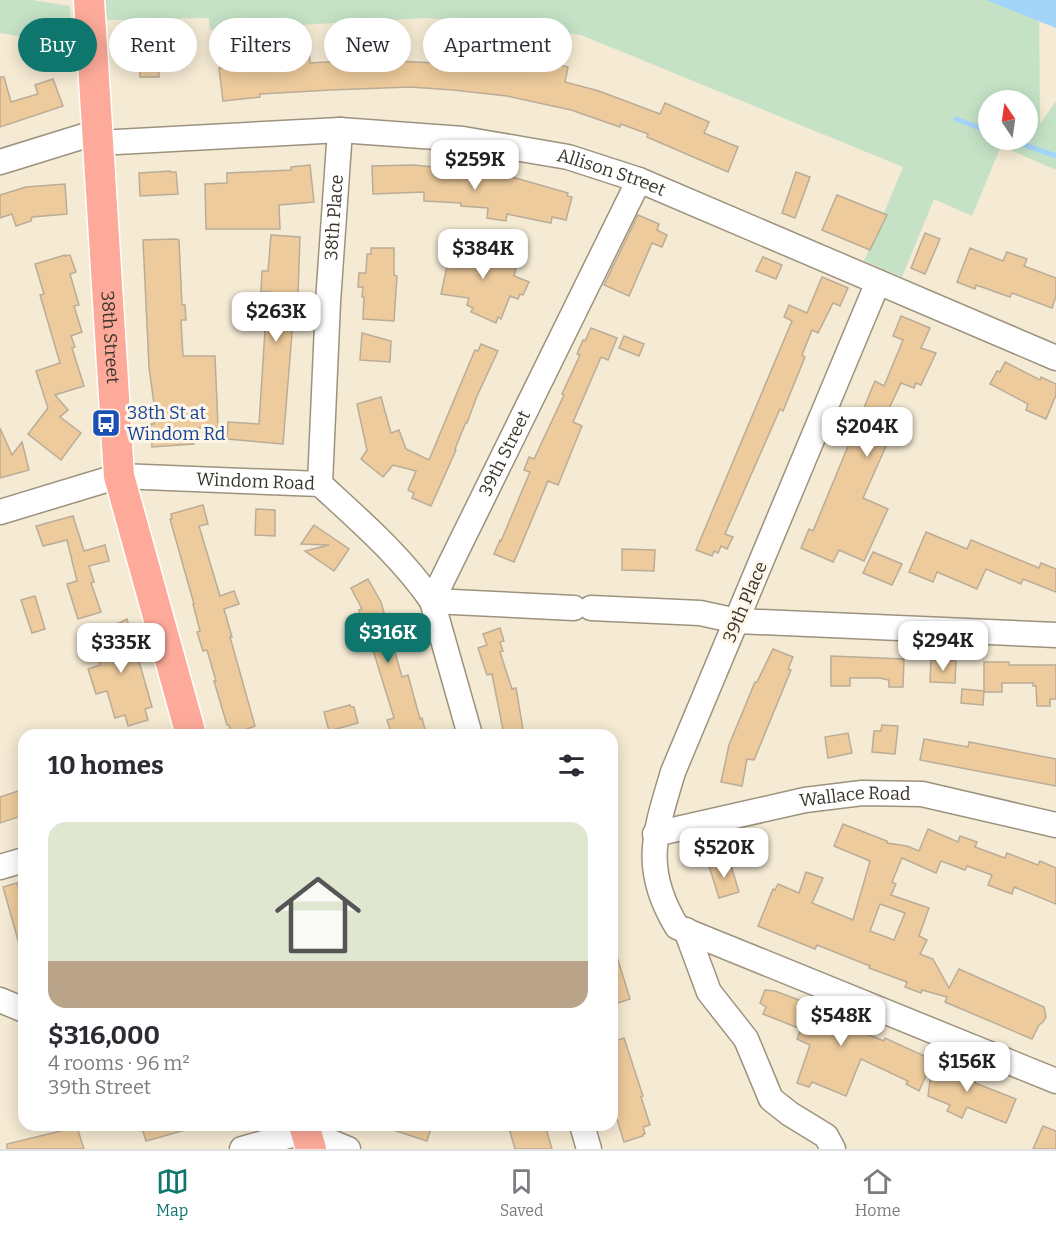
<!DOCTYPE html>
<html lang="en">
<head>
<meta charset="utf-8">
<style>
  body { margin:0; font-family:Bitter,serif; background:#f7f7f7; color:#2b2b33; height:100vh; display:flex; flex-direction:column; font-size:22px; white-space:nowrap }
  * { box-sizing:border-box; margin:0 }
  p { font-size:20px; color:#7c7c81 }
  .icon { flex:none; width:33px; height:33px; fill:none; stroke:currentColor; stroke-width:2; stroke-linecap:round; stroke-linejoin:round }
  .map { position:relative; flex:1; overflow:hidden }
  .details { position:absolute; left:18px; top:729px; width:600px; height:402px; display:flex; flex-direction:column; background:#fff; border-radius:18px; box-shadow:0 3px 15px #0003 }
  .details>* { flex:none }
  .banner { position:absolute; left:18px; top:18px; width:600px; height:54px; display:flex; gap:12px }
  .needle { width:39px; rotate:347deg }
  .buttons { position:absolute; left:978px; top:90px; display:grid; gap:12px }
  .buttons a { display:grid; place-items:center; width:60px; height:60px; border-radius:50%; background:#fff; box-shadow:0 3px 15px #0003; font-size:30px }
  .price { position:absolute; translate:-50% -51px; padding:0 14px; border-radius:12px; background:#fff; color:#222; font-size:20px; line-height:39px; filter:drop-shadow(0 2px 3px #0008) }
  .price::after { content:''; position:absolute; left:50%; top:36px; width:18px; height:14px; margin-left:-9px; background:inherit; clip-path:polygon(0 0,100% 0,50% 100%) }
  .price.active { background:#0f766e; color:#fff }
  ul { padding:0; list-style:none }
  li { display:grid; align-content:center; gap:12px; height:318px; padding:0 30px }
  li span { display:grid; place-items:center; height:186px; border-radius:18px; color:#555 }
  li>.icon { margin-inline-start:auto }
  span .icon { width:108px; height:108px; fill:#fffc; stroke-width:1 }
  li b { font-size:26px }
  h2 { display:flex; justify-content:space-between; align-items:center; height:72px; padding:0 30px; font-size:26px }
  .pill { padding:0 21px; border-radius:27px; background:#fff; box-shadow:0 3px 15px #0003; font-size:21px; line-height:54px }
  .pill.active { background:#0f766e; color:#fff }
  .tabs { display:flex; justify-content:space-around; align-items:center; height:84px; border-top:2px solid #e1e1e2; background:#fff; font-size:16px; color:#7c7c81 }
  .tabs a { display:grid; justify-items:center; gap:3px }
  .tabs .active { color:#0f766e }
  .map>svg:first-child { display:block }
</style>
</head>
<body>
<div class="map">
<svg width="1056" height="1149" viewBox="0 0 1056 1149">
  <rect width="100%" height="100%" fill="#f5ead3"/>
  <g fill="#c5e2c6" fill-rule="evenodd">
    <polygon points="0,0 32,0 70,6 72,45 0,33"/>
    <path d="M104,0h935l1,124 16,-23v69l-55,-24 -29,70 -38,-17 -32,78 -38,-16 39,-94 -322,-132 -154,-17 -217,12 -1,-12 -103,2zM988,100h40v40h-40z"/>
  </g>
  <polygon fill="#a3d5f9" points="986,0 1056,0 1056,28"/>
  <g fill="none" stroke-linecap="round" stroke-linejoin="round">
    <g stroke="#a3d5f9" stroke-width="5">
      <polyline points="956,119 988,131"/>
      <polyline points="1010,140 1056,156"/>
    </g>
  </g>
  <g fill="#edcb9c" stroke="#bbac98" stroke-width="1.5" fill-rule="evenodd">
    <polygon points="165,37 166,65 159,65 159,77 140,77 138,38"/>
    <polygon points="309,45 310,63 345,61 345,56 393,55 394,61 479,65 479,59 510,63 510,61 546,66 547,62 568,67 565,82 599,91 660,114 665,103 709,122 704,133 738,147 728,172 647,137 648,134 621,124 620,127 571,110 507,96 453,90 410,87 331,90 260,94 260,97 223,101 219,68 237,67 236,53"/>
    <polygon points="0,77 4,77 11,102 38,94 35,85 53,79 63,106 0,127"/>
    <polygon points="310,165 314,202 279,205 280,229 206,229 205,184 227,183 227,173 291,170 291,167"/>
    <polygon points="413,165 476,171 512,177 568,193 567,196 572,197 566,220 552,217 551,223 507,214 506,221 487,218 488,208 461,206 461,203 424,201 424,192 373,194 372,166"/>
    <polygon points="170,171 170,172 176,172 178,194 140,196 139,173"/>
    <polygon points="796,172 810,177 795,218 782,213"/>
    <polygon points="65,184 67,214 32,217 31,221 16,226 12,214 0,218 0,195 26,187"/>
    <polygon points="837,195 887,215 870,250 822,230"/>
    <polygon points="638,215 659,224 657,230 667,235 662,247 652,243 629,296 604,285"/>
    <polygon points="925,233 940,239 925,274 911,268"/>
    <polygon points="271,235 300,237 297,321 293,321 283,444 227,439 228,422 259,424 265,330 270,330 270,292 261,292 262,271 268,271"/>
    <polygon points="176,239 179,240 182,305 185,305 186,320 181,320 183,356 215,356 218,427 195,428 194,444 152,447 151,424 154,424 152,404 154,404 149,367 143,240"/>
    <polygon points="452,243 519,256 514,276 529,282 523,295 520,294 518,299 510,296 501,319 498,317 496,323 471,312 473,308 467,305 469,298 441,294"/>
    <polygon points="371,248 394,248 394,275 397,276 394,321 363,319 364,297 362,297 363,287 358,287 359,273 366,273 367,254 371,254"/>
    <polygon points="970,248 1003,261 1007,252 1027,259 1024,266 1056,278 1056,296 1052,308 1012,293 1010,297 976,285 975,289 957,282"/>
    <polygon points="65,255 65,256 70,255 76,272 70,274 79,305 74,306 82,332 71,336 75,347 72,348 84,386 55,395 68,410 60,417 81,433 61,460 28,434 48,408 36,371 60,363 40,295 44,294 35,264"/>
    <polygon points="763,257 782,265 776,279 756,271"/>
    <polygon points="822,277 848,288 840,306 833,303 818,333 812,330 802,355 805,357 783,411 780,409 725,534 733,537 727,549 721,546 718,553 714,551 712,556 696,550 792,321 784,317 789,305 807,313"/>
    <polygon points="901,316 930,328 921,348 936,353 921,385 916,383 914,388 901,383 878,432 890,437 863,498 888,509 864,561 839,550 833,562 801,548 809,529 813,531 875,381 884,386 903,340 893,336"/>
    <polygon points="591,328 617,338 608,360 601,357 573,422 582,426 558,485 548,481 514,562 494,554 500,540 501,541 530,472 524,470 529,457 534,459 564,395 562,394 580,355 577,354 583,340 585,341"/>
    <polygon points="362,333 391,341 390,362 360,360"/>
    <polygon points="624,336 644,344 639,356 619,348"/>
    <polygon points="481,344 498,351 477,396 467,423 466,422 455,449 456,450 431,506 412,498 414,493 408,490 416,471 393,465 383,477 361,459 367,450 357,404 381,397 391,433 399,430 406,449 429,460 475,350 478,351"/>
    <polygon points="1005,362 1040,380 1041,377 1056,384 1056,395 1046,419 1026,410 1028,404 990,384 997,371 1000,372"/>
    <polygon points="0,428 12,455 22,442 29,470 0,478"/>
    <polygon points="203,505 208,524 199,526 220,596 234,591 239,604 224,609 232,637 230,637 255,726 232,735 229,725 227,725 214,681 216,681 207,650 203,651 197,632 200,631 193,604 194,604 170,519 172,519 171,514"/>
    <polygon points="256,509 275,510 275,536 255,535"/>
    <polygon points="73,516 84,551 105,545 109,561 89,566 94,582 91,583 101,612 78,619 67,584 77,581 67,540 43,546 36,526"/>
    <polygon points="314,525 349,549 334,571 305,551 329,545 301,544"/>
    <polygon points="926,532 967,549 971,540 1039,568 1041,563 1056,569 1056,592 1023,579 1021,584 986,569 977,589 937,572 933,582 909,572"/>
    <polygon points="622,549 655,550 654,571 622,570"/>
    <polygon points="873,552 902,564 892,585 863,573"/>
    <polygon points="368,579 381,602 402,677 408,675 420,719 422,718 426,733 419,735 392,735 387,720 394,718 369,637 366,638 359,610 362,609 351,588"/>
    <polygon points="35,596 45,629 32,633 21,600"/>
    <polygon points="127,619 152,707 145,709 148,720 128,726 125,715 115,718 107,691 96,694 88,669 100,665 92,636"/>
    <polygon points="500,628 504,641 500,642 503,651 500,652 512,689 516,688 524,735 504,735 492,674 487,675 478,648 487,645 483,634"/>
    <polygon points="773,649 793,657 788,669 791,670 754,760 747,759 742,786 721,782 729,745 755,682 757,682"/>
    <polygon points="831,656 904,659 903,687 889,687 889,680 879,678 850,678 850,686 831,686"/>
    <polygon points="931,660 956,661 955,683 930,682"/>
    <polygon points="984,662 1009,662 1009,665 1056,665 1056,699 1050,699 1050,706 1037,706 1036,686 1033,686 1033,683 1002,683 1002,692 984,692"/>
    <polygon points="962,689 984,691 983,705 961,703"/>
    <polygon points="350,705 351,707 354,707 358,723 329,731 324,712"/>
    <polygon points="882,725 898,726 895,754 872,752 874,731 881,731"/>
    <polygon points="848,733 852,753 828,758 825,737"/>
    <polygon points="924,739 968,747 969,742 1056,759 1056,786 920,760"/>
    <polygon points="24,789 24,815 0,823 0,797"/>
    <path d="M843,824l44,17v2l20,3 12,5 9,-22 30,13 2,-6 17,6 -2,5 30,11 2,-5 31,12 2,-4 16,7v36l-42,-17 -2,7 -24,-9 4,-10 -25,-9 -2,4 -24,-9 -5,12 -34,-15 -10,24 4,2 -5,11 38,13 -10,28 8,4 -7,14 13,5 16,29 10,-19 85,38 2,10 -3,5 -4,3 -7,14 -87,-37 2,-5 -25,-7 -1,3 -16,-6 2,-5 -38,-14 1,-2 -53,-21 -2,4 -57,-23 15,-37 2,1 3,-6 21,9 7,-21 17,6 -11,25 41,17 17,-59 -36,-15zM880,904l25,9 -11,27 -24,-9z"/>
    <polygon points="729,859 739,892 719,898 709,866"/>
    <polygon points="17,883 24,907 24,946 20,947 3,887"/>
    <polygon points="615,950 630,999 612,1005 612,951"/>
    <polygon points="765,990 775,991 812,1005 833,1014 832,1017 860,1028 859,1031 884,1041 885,1038 933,1060 919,1091 906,1084 908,1081 861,1059 846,1096 812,1082 809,1087 797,1083 810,1045 797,1039 801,1029 763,1014 766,1007 760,1003"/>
    <polygon points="624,1038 643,1096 641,1097 650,1125 643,1127 645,1134 643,1134 643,1136 624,1142 612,1103 612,1042"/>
    <polygon points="933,1057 976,1076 975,1083 1016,1099 1006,1123 967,1107 962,1118 947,1111 950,1105 928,1096"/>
    <polygon points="141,1125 188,1125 189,1129 146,1141"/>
    <polygon points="388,1125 432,1125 427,1141 387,1128"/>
    <polygon points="508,1125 545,1125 552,1149 515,1149"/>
    <polygon points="1043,1126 1056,1131 1056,1149 1033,1149"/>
    <polygon points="77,1127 84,1149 7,1149 7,1144"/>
  </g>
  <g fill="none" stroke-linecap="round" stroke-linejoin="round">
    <g stroke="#9d927d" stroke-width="27">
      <g id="minor">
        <path id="s1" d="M98,143l242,-13 123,9 105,18 71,23 417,178"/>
        <polyline points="0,162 97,132"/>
        <path d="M878,282l-205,490c-18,61 -32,96 4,155l379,154"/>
        <path id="s2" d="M320,484l8,-182 12,-172"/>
        <path id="s3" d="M0,512l119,-36 201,8c40,37 81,72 112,117l142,7"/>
        <polyline points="591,608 700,613 737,621 1056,635"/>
        <path id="s4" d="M470,735l-38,-134 207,-421"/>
        <path id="s5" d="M655,834l150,-34 57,-7 60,1 134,31"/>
        <polyline points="0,867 24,860"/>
        <polyline points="686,930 709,992 746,1039 771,1099 790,1114 826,1136 833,1149"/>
        <polyline points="0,1000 24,1010"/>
        <polyline points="582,1125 589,1149"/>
        <polyline points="295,1127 348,1149"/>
        <polyline points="242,1149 306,1131"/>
      </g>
    </g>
    <g stroke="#fff" stroke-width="33">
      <g id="major">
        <path id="s6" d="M89,0l30,476 72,259"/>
        <polyline points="304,1125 311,1149"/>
      </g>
    </g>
    <use href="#minor" stroke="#fff" stroke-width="24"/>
    <use href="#major" stroke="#fdaa9a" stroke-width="30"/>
  </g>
  <defs>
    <g id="bus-square" transform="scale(1.5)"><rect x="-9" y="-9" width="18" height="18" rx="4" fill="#1a4fb4" stroke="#fef7e9"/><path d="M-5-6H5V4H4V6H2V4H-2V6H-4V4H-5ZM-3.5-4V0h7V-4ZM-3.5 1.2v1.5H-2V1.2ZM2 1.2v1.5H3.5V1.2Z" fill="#fff"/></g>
  </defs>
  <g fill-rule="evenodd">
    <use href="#bus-square" x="106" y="423"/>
  </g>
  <g text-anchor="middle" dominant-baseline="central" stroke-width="6" stroke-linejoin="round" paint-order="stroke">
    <g font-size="18" fill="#39352c" stroke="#fef7e9">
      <text stroke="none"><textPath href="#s1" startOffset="518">Allison Street</textPath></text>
      <text stroke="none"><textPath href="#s2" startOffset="267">38th Place</textPath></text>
      <text stroke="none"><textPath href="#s6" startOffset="338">38th Street</textPath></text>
      <text stroke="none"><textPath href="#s4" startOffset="304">39th Street</textPath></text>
      <text stroke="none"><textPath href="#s3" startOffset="261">Windom Road</textPath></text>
      <text transform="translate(745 602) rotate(-67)">39th Place</text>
      <text stroke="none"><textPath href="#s5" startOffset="204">Wallace Road</textPath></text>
    </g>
    <g font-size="18" fill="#164399" stroke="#fef7e9" text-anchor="start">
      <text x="127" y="413">38th St at<tspan x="127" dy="21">Windom Rd</tspan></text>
    </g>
  </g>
</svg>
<div class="buttons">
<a><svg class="needle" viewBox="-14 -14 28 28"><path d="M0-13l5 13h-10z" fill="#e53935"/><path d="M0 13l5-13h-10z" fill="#7c7c81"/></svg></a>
</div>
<b class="price" style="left:475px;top:191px">$259K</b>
<b class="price" style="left:483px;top:280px">$384K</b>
<b class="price" style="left:276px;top:343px">$263K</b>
<b class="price" style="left:867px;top:458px">$204K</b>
<b class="price active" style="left:388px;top:664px">$316K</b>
<b class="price" style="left:943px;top:672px">$294K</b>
<b class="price" style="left:121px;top:674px">$335K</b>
<b class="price" style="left:724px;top:879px">$520K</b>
<b class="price" style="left:841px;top:1047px">$548K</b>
<b class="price" style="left:967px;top:1093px">$156K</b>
<div class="banner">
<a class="pill active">Buy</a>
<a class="pill">Rent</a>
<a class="pill">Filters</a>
<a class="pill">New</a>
<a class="pill">Apartment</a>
</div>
<section class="details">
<h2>10 homes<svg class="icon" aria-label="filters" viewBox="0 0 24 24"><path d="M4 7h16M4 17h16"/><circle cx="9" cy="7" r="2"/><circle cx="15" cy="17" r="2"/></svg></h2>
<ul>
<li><span style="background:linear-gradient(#dfe7d0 75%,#b9a48a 0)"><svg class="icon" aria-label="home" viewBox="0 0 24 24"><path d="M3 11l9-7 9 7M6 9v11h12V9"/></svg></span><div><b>$316,000</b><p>4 rooms · 96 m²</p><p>39th Street</p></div></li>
</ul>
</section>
</div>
<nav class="tabs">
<a class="active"><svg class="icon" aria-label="map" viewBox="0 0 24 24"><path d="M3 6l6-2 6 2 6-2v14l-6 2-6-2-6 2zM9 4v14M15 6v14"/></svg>Map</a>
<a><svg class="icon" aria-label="saved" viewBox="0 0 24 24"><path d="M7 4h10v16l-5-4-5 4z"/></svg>Saved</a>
<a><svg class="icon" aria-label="home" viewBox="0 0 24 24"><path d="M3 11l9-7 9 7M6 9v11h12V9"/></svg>Home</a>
</nav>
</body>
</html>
